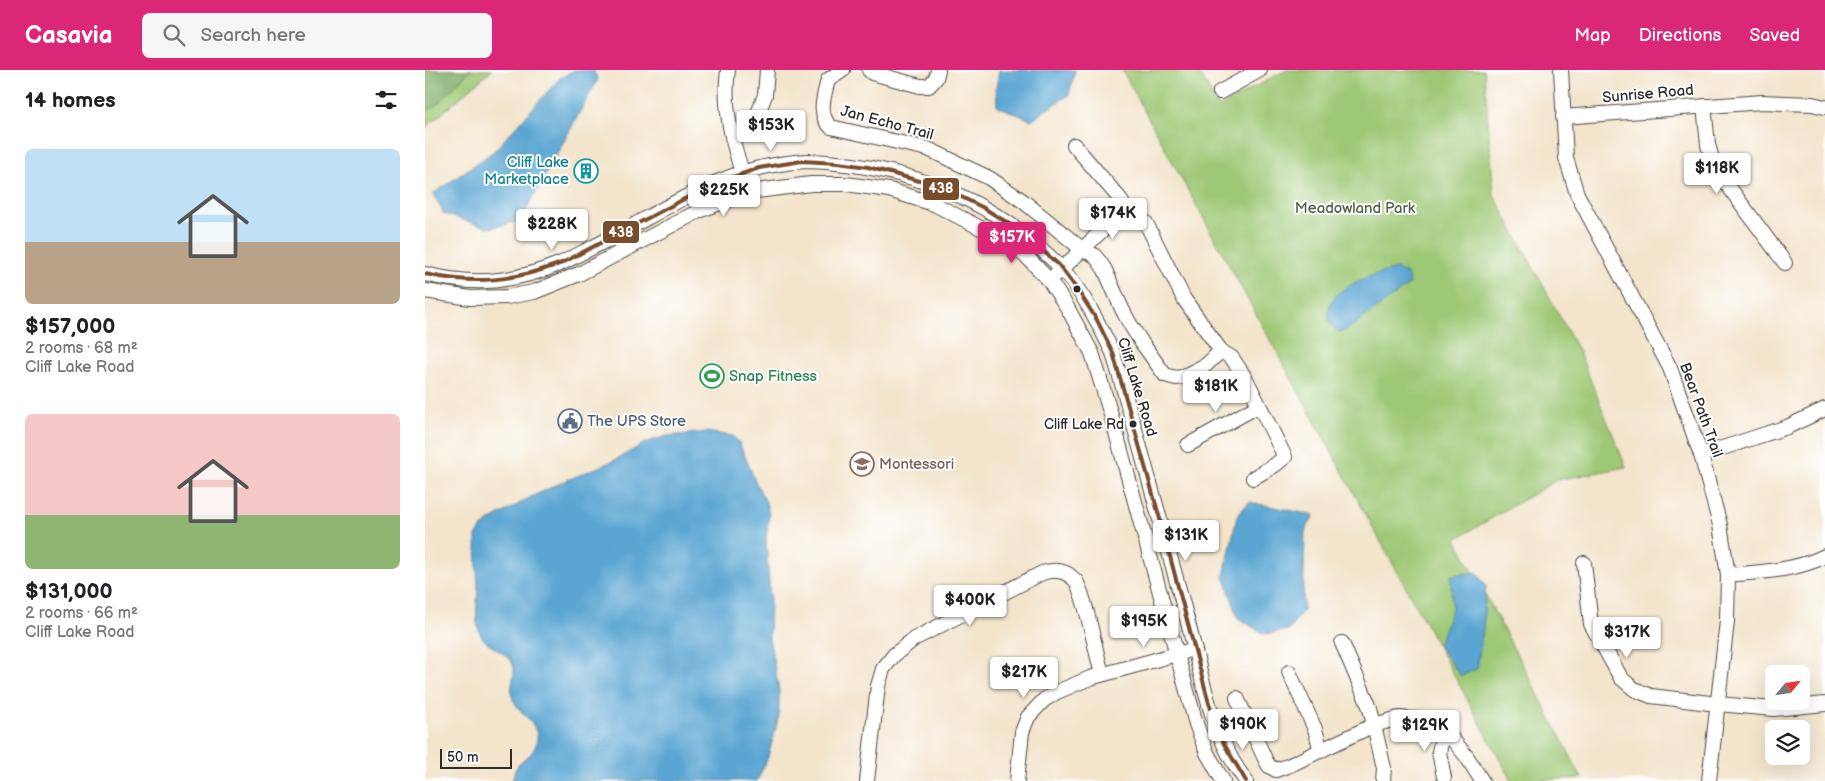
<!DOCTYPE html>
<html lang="en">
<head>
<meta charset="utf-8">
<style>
  body { margin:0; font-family:"Balsamiq Sans",sans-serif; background:#f6f6f6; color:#202124; height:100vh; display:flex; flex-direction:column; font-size:19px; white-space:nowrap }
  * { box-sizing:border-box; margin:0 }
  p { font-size:16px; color:#757577 }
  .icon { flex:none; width:28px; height:28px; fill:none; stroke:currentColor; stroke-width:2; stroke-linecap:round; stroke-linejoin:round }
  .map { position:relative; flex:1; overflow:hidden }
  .sheet { display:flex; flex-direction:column; background:#fff; width:425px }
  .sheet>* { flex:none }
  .needle { width:32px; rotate:61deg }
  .fabs { position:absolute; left:1340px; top:595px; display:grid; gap:10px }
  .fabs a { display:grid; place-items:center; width:45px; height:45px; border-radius:8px; background:#fff; box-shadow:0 5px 20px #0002; font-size:25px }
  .scale { position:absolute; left:15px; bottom:12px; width:72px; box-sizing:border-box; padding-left:5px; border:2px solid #2b2b2b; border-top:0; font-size:14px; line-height:18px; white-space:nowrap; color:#2b2b2b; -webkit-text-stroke:4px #fff; paint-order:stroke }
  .price { position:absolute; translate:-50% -42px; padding:0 11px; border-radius:5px; background:#fff; color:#222; font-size:16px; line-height:32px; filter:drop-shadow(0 1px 2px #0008) }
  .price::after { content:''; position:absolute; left:50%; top:30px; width:15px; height:11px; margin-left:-8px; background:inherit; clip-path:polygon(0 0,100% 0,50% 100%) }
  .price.on { background:#db2777; color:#fff }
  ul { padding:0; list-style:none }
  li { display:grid; align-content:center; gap:10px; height:265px; padding:0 25px }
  li span { display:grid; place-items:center; height:155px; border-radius:8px; color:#555 }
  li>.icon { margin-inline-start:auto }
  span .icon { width:90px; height:90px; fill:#fffc; stroke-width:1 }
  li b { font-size:21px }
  h2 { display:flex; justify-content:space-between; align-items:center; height:60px; padding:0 25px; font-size:21px }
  header { display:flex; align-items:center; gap:30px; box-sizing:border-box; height:70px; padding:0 25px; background:#db2777; color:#fff }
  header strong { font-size:24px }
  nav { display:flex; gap:28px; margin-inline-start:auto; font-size:18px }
  .search { width:350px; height:45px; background:#f6f6f6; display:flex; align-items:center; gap:12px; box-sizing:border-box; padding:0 18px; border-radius:8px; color:#757577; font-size:19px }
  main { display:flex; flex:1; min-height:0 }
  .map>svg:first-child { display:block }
</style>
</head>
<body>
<header>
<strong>Casavia</strong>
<div class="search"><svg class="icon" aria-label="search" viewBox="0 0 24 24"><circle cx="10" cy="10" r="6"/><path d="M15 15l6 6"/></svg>Search here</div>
<nav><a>Map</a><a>Directions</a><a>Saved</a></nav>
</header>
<main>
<section class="sheet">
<h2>14 homes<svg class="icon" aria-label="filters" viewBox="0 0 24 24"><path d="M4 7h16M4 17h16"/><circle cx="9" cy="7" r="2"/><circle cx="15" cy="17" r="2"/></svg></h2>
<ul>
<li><span style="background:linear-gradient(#bfe0f5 60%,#b9a48a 0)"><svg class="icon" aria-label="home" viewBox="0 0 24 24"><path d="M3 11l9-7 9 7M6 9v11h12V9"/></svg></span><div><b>$157,000</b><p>2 rooms · 68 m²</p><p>Cliff Lake Road</p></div></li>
<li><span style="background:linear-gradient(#f6c9c9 65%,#8fb573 0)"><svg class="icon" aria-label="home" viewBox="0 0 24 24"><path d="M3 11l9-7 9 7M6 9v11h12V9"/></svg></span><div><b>$131,000</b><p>2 rooms · 66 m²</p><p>Cliff Lake Road</p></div></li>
</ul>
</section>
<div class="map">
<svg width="1400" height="711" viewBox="0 0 1400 711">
  <rect width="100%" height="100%" fill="#fff"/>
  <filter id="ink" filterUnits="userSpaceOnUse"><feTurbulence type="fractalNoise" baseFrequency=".02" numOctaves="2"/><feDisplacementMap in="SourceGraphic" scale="10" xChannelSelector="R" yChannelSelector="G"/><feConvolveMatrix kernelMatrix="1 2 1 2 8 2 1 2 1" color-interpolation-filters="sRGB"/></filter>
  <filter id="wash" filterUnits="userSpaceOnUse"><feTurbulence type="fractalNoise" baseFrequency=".0096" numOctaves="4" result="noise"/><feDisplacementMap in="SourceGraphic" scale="20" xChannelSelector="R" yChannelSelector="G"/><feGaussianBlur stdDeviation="1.12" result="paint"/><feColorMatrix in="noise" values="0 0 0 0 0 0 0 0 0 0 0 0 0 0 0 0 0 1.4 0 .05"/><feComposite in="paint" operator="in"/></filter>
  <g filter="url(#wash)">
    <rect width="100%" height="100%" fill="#f3e4cb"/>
    <g fill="#9dc875" stroke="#647a50">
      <polygon points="0,0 67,0 0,58"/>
      <polygon points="697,0 773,0 794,37 861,0 1059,0 1069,125 1154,282 1201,397 1132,410 1031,469 1157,708 1087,711"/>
    </g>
    <polygon fill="#7eac66" stroke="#546c48" points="0,0 45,0 15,32 0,43"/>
    <g fill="#5aa5d2" stroke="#42687e">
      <polygon points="149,0 168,0 173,9 95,151 64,158 19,144 8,124 69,81 135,8"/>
      <polygon points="574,0 650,0 650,1 644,25 606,50 572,36 571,17"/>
      <path d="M973,199l9,5 3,10 -63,46 -9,2c-3,-3 -8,-8 -9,-13 -8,-31 47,-46 69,-50z"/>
      <path d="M281,362l27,4 6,6 17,41 10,19 3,13 -3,24 4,58 -1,41 10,52v26l-11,41 -11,24h-245c1,-3 2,-8 3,-11 6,-12 21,-15 22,-30 2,-17 -18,-26 -24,-41 -5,-13 5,-28 -1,-37 -9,-13 -27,-14 -33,-31 -5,-13 -1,-31 -1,-45 -1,-17 -2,-33 -2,-50l6,-9 9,-7 40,-23 29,-14 55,-23 32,-18 20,-6z"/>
      <polygon points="824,432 889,445 880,462 878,540 864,560 839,564 813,548 799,506 812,446"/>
      <polygon points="1051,502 1061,516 1058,560 1052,599 1036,606 1013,575 1027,539 1026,505"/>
    </g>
  </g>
  <g filter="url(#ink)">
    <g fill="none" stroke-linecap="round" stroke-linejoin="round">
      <g stroke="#494743" stroke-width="16">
        <g id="minor">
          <path d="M303,0c-6,41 7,83 21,122"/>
          <path d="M418,0l-15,10c-4,16 -11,35 3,47l97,22 61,29 34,23 60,49 11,5 5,6 6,9 17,39 8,15 12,19 23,32 11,3 6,-1 24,-12 15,-14"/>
          <polyline points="444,0 447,3 495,16 504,16 511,8 513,0"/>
          <polyline points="1136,0 1141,88 1152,124 1245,298 1276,385 1295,455 1303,505 1302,551 1284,711"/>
          <polyline points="795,22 835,0"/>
          <polyline points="1279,36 1283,75 1290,98 1360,193"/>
          <polyline points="334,41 340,25 342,0"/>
          <polyline points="1138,47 1337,32 1387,34 1400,37"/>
          <polyline points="649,75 696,130 699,138 694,145"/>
          <path d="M0,204c51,13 89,8 137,-11 25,-13 50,-25 74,-39 38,-21 80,-46 123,-56 15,-3 34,-7 49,-7 81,3 161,28 224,80 10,9 21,18 30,28 22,25 37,55 51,84 26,88 50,177 74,266 15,56 23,115 59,162"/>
          <path d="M631,204c22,-19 41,-40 63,-59 12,0 19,0 27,8l38,76 37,52 11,7 14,21 39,78 -10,8 -22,13"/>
          <polyline points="0,221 45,228 82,227 109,222 154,204 274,141 324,122 386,114 421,114 464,120 509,134 577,169 602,187 624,210 642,237 667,283 687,348 771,654 782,683 798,711"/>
          <polyline points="763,375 833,336"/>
          <polyline points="1276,385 1362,357 1400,339"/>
          <polyline points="1159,493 1166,554 1196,608 1209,619 1226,626 1293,634 1349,639 1400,634"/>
          <path d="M1303,505c32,-3 67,-4 97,-19"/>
          <polyline points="917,573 945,638 959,698 958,711"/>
          <polyline points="864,602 890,659 896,681"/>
          <polyline points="812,628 841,691 844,696 851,700 865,695 949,655 974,648 999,650 1019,659 1042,687 1057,711"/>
          <polyline points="1019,707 1014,682 1019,659"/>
          <path d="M442,711l11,-95 5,-17 11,-14 20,-16 128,-66c12,-4 24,-3 33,7 9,10 22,77 27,94"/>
          <polyline points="592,711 597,662 603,647 619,630 632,622 665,608 759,582"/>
        </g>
      </g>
      <use href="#minor" stroke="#fff" stroke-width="14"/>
      <g stroke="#fff" stroke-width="8">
        <path id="bus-1" d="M0,204c51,11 88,7 137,-11l149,-78 48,-17 43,-7 36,2 30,4 59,16 28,11 27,13 26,16 24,18 27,24 18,24 20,31 16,33 47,166 49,184 15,41 22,37"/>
      </g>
      <use href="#bus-1" stroke="#7a4b2a" stroke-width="4"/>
    </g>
  </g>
  <defs>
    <g id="building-ring" transform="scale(1.25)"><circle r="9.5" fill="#fff" stroke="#0f9aa8" stroke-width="1.5"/><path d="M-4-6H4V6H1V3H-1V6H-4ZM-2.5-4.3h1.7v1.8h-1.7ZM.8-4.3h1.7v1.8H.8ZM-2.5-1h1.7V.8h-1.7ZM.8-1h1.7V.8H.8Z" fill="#0f9aa8"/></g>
    <g id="stadium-ring" transform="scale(1.25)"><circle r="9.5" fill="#fff" stroke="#2e9e5b" stroke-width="1.5"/><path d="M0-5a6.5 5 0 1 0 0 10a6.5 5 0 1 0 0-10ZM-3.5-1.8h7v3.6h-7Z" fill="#2e9e5b"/></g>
    <g id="civic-ring" transform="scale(1.25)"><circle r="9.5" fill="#fff" stroke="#5c6f8a" stroke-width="1.5"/><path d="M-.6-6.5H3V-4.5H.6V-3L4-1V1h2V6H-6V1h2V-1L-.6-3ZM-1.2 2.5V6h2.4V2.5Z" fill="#5c6f8a"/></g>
    <g id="school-ring" transform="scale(1.25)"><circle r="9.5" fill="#fff" stroke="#8d6e63" stroke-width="1.5"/><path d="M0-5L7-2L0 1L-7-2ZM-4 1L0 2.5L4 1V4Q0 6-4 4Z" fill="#8d6e63"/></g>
  </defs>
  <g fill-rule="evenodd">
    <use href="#building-ring" x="161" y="101"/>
    <use href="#stadium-ring" x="287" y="306"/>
    <use href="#civic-ring" x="145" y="351"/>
    <use href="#school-ring" x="437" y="394"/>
  </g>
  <g fill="#2b2b2b" stroke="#fff" stroke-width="2">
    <circle cx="652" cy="219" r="4.5"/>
    <circle cx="708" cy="354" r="4.5"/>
  </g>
  <g text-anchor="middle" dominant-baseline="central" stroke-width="4" stroke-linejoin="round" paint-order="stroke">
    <g font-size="14" fill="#2b2b2b" stroke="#fff" text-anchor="end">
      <text x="699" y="354">Cliff Lake Rd</text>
    </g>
    <g font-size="15" fill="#2b2b2b" stroke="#fff">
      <text transform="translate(1223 24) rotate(-5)">Sunrise Road</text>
      <text transform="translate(462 53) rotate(15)">Jan Echo Trail</text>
      <text transform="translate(712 317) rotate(73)">Cliff Lake Road</text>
      <text transform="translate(1276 340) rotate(70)">Bear Path Trail</text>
    </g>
    <g font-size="15" fill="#0d838f" stroke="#fff" text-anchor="end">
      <text x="144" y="92">Cliff Lake<tspan x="144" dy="17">Marketplace</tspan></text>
    </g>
    <g font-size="15" fill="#536245" stroke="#fff">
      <text x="930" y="138">Meadowland Park</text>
    </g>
    <g font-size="15" fill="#27864d" stroke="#fff" text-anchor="start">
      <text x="304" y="306">Snap Fitness</text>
    </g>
    <g font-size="15" fill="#4e5e75" stroke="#fff" text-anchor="start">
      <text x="162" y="351">The UPS Store</text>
    </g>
    <g font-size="15" fill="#785e54" stroke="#fff" text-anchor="start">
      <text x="454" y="394">Montessori</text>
    </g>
  </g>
  <g stroke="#fff" stroke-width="2">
    <rect x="497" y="107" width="38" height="24" rx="5" fill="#7a4b2a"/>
    <rect x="177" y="150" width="38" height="24" rx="5" fill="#7a4b2a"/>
  </g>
  <g font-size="14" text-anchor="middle" font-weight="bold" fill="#fff">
    <text x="516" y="123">438</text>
    <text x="196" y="167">438</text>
  </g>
</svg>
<div class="fabs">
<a><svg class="needle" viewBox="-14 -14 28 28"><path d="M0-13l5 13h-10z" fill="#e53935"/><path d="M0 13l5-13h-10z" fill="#757577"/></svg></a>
<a><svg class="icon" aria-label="layers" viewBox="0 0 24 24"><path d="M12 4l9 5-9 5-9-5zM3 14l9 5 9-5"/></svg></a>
</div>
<div class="scale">50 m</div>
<b class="price" style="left:346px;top:82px">$153K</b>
<b class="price" style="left:1292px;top:125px">$118K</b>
<b class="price" style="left:299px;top:147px">$225K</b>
<b class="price" style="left:688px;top:170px">$174K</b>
<b class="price" style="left:127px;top:181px">$228K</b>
<b class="price on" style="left:587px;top:194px">$157K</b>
<b class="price" style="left:791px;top:343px">$181K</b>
<b class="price" style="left:761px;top:492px">$131K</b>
<b class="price" style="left:545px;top:557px">$400K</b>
<b class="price" style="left:719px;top:578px">$195K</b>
<b class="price" style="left:1202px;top:589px">$317K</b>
<b class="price" style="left:599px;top:629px">$217K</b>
<b class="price" style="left:818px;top:681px">$190K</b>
<b class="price" style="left:1000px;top:682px">$129K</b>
</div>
</main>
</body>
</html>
